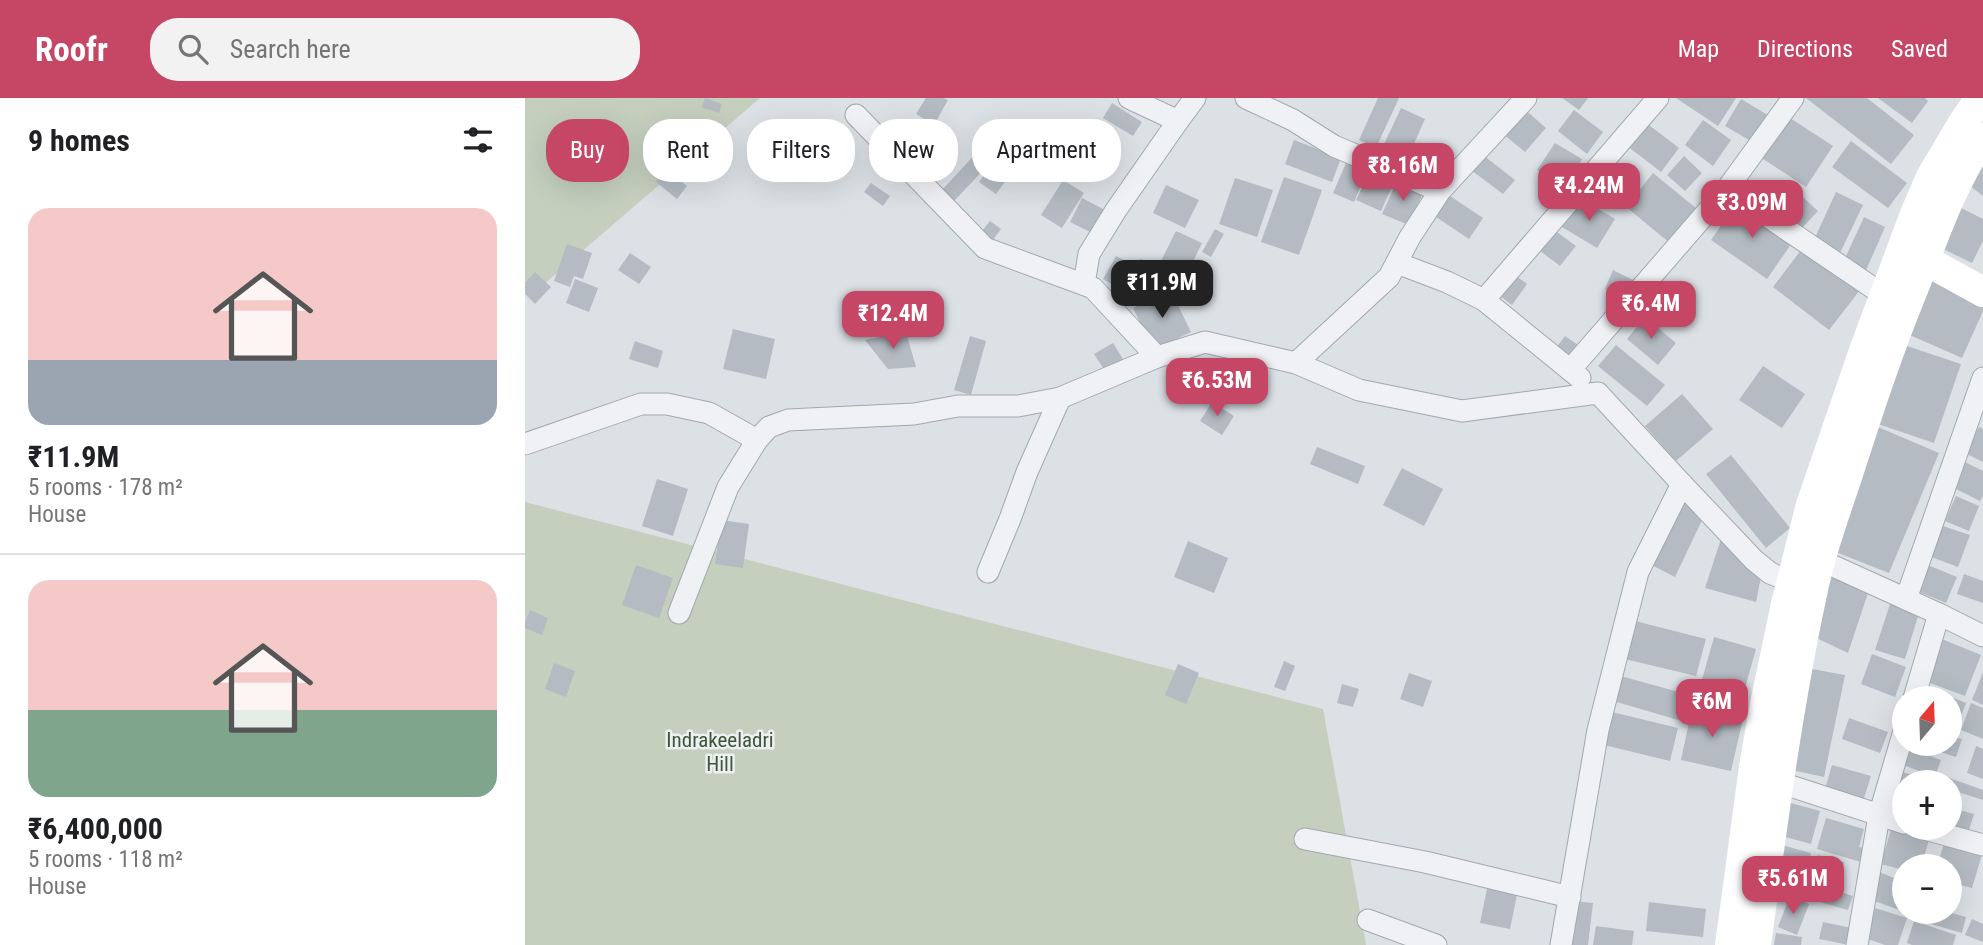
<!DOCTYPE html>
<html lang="en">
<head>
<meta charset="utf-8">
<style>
  body { margin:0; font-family:"Roboto Condensed",sans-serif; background:#f2f2f2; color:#202124; height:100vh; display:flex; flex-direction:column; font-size:26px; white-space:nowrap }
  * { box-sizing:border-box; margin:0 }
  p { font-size:23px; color:#757577 }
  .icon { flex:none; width:38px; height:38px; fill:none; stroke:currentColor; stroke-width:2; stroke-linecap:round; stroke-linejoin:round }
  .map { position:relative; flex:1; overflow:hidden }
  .details { display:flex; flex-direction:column; background:#fff; width:525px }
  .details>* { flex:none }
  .top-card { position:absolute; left:21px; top:21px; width:665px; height:63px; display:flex; gap:14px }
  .needle { width:46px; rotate:19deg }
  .buttons { position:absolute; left:1367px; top:588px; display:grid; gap:14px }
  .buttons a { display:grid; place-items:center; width:70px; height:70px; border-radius:50%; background:#fff; box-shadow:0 7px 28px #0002; font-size:35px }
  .price { position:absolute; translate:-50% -60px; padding:0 16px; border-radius:14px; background:#c64665; color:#fff; font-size:23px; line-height:46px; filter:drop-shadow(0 2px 4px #0008) }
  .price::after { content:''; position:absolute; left:50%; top:42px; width:21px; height:16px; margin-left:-10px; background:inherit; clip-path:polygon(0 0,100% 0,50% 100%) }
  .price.current { background:#222; color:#fff }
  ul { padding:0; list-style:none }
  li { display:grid; align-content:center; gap:14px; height:371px; padding:0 28px }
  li+li { border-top:2px solid #e0e0e0 }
  li span { display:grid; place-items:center; height:217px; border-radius:21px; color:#555 }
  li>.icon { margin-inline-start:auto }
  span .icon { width:126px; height:126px; fill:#fffc; stroke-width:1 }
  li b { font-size:30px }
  h2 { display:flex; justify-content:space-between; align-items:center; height:84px; padding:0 28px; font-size:30px }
  .tag { padding:0 24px; border-radius:28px; background:#fff; box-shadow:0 7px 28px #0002; font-size:24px; line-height:63px }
  .tag.current { background:#c64665; color:#fff }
  header { display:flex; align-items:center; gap:42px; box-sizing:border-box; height:98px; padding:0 35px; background:#c64665; color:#fff }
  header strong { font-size:33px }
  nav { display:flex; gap:38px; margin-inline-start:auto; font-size:24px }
  .search { width:490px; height:63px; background:#f2f2f2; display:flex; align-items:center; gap:18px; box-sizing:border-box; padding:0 24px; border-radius:28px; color:#757577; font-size:26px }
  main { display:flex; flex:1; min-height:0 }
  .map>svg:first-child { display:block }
</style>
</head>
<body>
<header>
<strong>Roofr</strong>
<div class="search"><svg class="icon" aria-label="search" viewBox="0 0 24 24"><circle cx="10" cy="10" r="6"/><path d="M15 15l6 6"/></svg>Search here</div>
<nav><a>Map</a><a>Directions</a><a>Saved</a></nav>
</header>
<main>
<section class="details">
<h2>9 homes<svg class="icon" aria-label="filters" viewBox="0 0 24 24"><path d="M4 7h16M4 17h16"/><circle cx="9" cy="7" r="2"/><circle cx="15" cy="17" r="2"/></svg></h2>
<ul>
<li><span style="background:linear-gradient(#f6c9c9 70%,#9aa5b1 0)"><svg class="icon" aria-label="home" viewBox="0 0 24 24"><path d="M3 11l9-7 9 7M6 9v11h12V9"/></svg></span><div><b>₹11.9M</b><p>5 rooms · 178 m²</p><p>House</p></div></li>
<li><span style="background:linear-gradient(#f6c9c9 60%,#7fa58c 0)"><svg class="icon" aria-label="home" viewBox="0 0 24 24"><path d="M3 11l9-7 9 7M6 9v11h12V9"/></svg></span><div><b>₹6,400,000</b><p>5 rooms · 118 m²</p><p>House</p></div></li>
</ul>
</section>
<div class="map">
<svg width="1458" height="847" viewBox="0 0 1458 847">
  <rect width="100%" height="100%" fill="#dce1e6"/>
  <g fill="#c4cfbe">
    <polygon points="0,0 235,0 12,192 0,193"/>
    <polygon points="0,404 798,611 841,847 0,847"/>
  </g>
  <g fill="#b4bbc2">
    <polygon points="180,0 197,6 194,15 177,9"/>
    <polygon points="401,0 419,0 423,2 409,27 391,16"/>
    <polygon points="853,0 874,0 851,50 834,42"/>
    <polygon points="1037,0 1063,0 1054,12"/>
    <polygon points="1151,0 1211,0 1193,28"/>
    <polygon points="1281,0 1342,0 1389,37 1366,66"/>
    <polygon points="1353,0 1400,0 1403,3 1387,25"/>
    <polygon points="1216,1 1246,19 1231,46 1200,28"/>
    <polygon points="587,5 617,24 608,38 578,20"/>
    <polygon points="876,10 900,21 879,68 854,57"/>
    <polygon points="998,10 1021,30 1000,54 977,35"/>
    <polygon points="1049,12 1078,34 1062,56 1033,33"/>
    <polygon points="1262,18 1308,48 1281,89 1235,59"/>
    <polygon points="1116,21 1154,50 1136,74 1097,44"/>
    <polygon points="1178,22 1206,42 1188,68 1160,47"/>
    <polygon points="769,42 816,60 807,84 760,66"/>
    <polygon points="1326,43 1382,85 1363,110 1307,69"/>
    <polygon points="1030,45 1057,61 1039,89 1012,72"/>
    <polygon points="453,53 465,65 429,103 417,92"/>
    <polygon points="954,54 990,82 978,96 942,69"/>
    <polygon points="1159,58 1177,75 1160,93 1142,77"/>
    <polygon points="1458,59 1458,98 1439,83"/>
    <polygon points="471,62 487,74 471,96 454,84"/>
    <polygon points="821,65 842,73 829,104 808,95"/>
    <polygon points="141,71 162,88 152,101 131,84"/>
    <polygon points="846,71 870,82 856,113 831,102"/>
    <polygon points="1128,75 1172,111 1145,145 1101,109"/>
    <polygon points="759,79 797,92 774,157 736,144"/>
    <polygon points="710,80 748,92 732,139 694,126"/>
    <polygon points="538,82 559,95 537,130 516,117"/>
    <polygon points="872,83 898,95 884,127 857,116"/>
    <polygon points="346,85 365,98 358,108 339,94"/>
    <polygon points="641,87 674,102 660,130 628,115"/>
    <polygon points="1268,90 1293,113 1274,133 1249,110"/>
    <polygon points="1311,94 1338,107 1314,157 1288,144"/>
    <polygon points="925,98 958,120 944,141 911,119"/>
    <polygon points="557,100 580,112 567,135 545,124"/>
    <polygon points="1055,100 1090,121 1072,150 1037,129"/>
    <polygon points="1213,103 1269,142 1242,181 1186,142"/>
    <polygon points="1430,107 1458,121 1458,143 1447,165 1410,147"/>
    <polygon points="1339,119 1360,129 1339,177 1317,167"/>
    <polygon points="465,123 476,131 464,147 453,138"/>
    <polygon points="1025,129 1051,148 1035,168 1010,149"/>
    <polygon points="690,131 699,136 686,159 677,154"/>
    <polygon points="651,133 677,145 660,180 634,167"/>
    <polygon points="42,146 67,155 58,181 49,178 45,189 29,183"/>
    <polygon points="1279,148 1335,192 1304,232 1248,189"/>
    <polygon points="105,155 126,169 114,186 93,172"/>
    <polygon points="591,158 608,167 595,191 578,181"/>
    <polygon points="615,161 631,167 621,191 604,184"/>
    <polygon points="1088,172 1112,184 1103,202 1080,191"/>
    <polygon points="10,174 26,189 10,206 0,196 0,185"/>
    <polygon points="986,174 1002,186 987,207 971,195"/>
    <polygon points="1404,179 1458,202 1458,213 1437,260 1380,235"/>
    <polygon points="50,181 73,190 64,214 41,205"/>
    <polygon points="646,193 666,234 628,252 608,210"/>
    <polygon points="1120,219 1151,245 1133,267 1102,241"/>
    <polygon points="208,231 250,241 241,281 198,271"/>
    <polygon points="381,234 391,269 363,271 340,242"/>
    <polygon points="445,238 461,243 446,297 429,292"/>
    <polygon points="1040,238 1056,249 1046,262 1031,250"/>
    <polygon points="110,243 138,253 133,270 104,261"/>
    <polygon points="588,245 601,266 582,276 569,256"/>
    <polygon points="1091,247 1140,287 1122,308 1073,268"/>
    <polygon points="1379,247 1436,266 1409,345 1353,326"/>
    <polygon points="1238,268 1280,296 1257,330 1214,302"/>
    <polygon points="1157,296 1188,331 1151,363 1120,328"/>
    <polygon points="687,304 709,318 697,337 675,323"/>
    <polygon points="1353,329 1414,355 1364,475 1303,451"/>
    <polygon points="1454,329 1458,331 1458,364 1440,355"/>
    <polygon points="792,349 840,368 833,386 785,366"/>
    <polygon points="1206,357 1265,430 1241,450 1181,376"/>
    <polygon points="1440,364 1458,373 1458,398 1455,403 1427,389"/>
    <polygon points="877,370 918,391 899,428 858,407"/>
    <polygon points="132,381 163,391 148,438 117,428"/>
    <polygon points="1158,398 1180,416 1150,479 1121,464"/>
    <polygon points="1431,398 1454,408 1444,433 1420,423"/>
    <polygon points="196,422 224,426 218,470 190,466"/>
    <polygon points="1412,426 1445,437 1433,469 1401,457"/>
    <polygon points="1196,441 1236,479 1231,504 1180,490"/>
    <polygon points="663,443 703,460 689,495 649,479"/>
    <polygon points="1398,465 1432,479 1421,505 1387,491"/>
    <polygon points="111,467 148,480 134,520 97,507"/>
    <polygon points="1301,474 1345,489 1323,555 1283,536"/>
    <polygon points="1439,476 1458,483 1458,505 1432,496"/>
    <polygon points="1365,506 1394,515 1380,561 1350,552"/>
    <polygon points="5,512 23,520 17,537 0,530 0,525"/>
    <polygon points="1110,523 1181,541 1171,578 1100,561"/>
    <polygon points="1189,539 1231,551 1213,615 1171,603"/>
    <polygon points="1417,541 1456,557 1440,598 1400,583"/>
    <polygon points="1347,556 1381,569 1370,599 1336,586"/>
    <polygon points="759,563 770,568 760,593 749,589"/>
    <polygon points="29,565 50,573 41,599 20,591"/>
    <polygon points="653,566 674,575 661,606 640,597"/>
    <polygon points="1287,571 1320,577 1299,679 1266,672"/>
    <polygon points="1458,574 1458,607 1447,602"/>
    <polygon points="884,575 907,583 898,609 875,601"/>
    <polygon points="1092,577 1161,596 1153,622 1085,602"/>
    <polygon points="817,586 834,591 828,609 812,605"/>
    <polygon points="1398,588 1441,605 1430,634 1424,631 1424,600 1393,600"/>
    <polygon points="1446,605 1458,610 1458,641 1436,632"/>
    <polygon points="1167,610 1218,621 1206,673 1156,662"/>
    <polygon points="1087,614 1153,630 1145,663 1079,647"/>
    <polygon points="1324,620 1363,634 1355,655 1317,641"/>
    <polygon points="1424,638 1437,641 1431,659 1391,646 1424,646"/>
    <polygon points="1379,648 1416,662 1410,679 1373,665"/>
    <polygon points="1451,648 1458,651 1458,681 1442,675"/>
    <polygon points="1307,667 1346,678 1337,706 1299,695"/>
    <polygon points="1372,672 1409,684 1379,684 1379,693 1367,689"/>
    <polygon points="1419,678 1458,692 1458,702 1424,691 1424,684 1417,684"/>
    <polygon points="1369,693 1379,697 1379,715 1363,710"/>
    <polygon points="1262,704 1295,713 1286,746 1253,737"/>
    <polygon points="1424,709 1449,716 1444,732 1424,726"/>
    <polygon points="1301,720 1339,731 1334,749 1344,751 1339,765 1292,751"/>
    <polygon points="1367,728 1405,739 1396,768 1379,768 1379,772 1356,766"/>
    <polygon points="1420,742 1458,753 1447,790 1424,784 1424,768 1412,768"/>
    <polygon points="1257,747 1286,755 1278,786 1249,779"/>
    <polygon points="1293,757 1319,764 1313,790 1286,782"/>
    <polygon points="1354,774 1379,784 1379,807 1377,813 1344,801"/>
    <polygon points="963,786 993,792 985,831 955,825"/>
    <polygon points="1288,786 1328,798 1323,812 1284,801"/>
    <polygon points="1265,798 1284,806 1272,837 1253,829"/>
    <polygon points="1046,803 1068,805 1063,847 1042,847"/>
    <polygon points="1124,804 1181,811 1178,839 1121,833"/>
    <polygon points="1350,810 1382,820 1373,847 1360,847 1340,840"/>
    <polygon points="1402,814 1423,814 1441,819 1437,835 1399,824"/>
    <polygon points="1447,821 1458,826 1458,844 1440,837"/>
    <polygon points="1389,823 1431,837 1428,847 1387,847 1382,845"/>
    <polygon points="1298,824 1327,830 1324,847 1294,841"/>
    <polygon points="1071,828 1109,833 1107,847 1068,847"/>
    <polygon points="1251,835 1277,839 1276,847 1249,847"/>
  </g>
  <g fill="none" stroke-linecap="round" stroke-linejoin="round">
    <g stroke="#a2a8af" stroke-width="23">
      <g id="street">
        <polyline points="604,0 653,23 670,0"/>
        <polyline points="721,0 768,22 809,48 915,93"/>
        <polyline points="331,17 460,150 568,190 632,259"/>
        <polyline points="1202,91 1268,0"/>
        <polyline points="872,165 922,184 959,202 1055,280"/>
        <polyline points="559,186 564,156 591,112 653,23"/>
        <polyline points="959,202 1133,0"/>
        <polyline points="771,265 834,292 937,313 1073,295 1157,386 1229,462 1245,475 1266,484"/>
        <polyline points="1045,272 1202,91 1360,198"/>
        <polyline points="0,346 116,306 142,306 184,315 232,342"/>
        <polyline points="1295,462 1414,516 1458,538"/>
        <polyline points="463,474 485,421 502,374 535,300"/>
        <polyline points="1381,501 1458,280"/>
        <polyline points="154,515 203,389 232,342 244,329 263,322 389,316 433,308 493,308 535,300 632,259 680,244 771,265 864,179 885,139 915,93 1001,0"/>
        <polyline points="1389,600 1414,516"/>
        <polyline points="1253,684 1379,725"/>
        <polyline points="1396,730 1458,747"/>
        <polyline points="780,741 900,764 1045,799"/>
        <polyline points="843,822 911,847"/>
        <polyline points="1036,847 1073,632 1113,474 1157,386"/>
        <polyline points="1332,847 1354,718 1379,633"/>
      </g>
    </g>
    <use href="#street" stroke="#eff1f4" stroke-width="21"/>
    <g stroke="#fff" stroke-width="30">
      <polyline points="1400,162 1458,194"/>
      <polyline points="1205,847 1229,669 1240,606 1261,506 1286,407 1340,250 1390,116 1406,79 1438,25 1455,0"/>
      <path d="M1231,847c16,-117 31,-235 56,-351 8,-40 22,-78 35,-117 20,-62 40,-124 65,-185 21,-52 39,-108 71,-154"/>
    </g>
  </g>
  <g text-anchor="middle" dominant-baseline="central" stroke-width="5" stroke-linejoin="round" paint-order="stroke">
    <g font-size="21" fill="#3e5635" stroke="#ecf0f4">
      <text x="195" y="642">Indrakeeladri<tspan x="195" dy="24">Hill</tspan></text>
    </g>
  </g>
</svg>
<div class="buttons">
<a><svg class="needle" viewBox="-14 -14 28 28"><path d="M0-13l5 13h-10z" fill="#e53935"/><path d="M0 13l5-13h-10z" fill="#757577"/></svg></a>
<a>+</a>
<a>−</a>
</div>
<b class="price" style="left:878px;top:105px">₹8.16M</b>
<b class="price" style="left:1064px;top:125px">₹4.24M</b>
<b class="price" style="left:1227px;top:142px">₹3.09M</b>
<b class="price current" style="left:637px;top:222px">₹11.9M</b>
<b class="price" style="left:1126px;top:243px">₹6.4M</b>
<b class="price" style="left:368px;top:253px">₹12.4M</b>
<b class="price" style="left:692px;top:320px">₹6.53M</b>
<b class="price" style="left:1187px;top:641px">₹6M</b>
<b class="price" style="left:1268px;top:818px">₹5.61M</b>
<div class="top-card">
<a class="tag current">Buy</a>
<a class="tag">Rent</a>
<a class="tag">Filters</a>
<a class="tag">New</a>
<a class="tag">Apartment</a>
</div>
</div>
</main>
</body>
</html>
